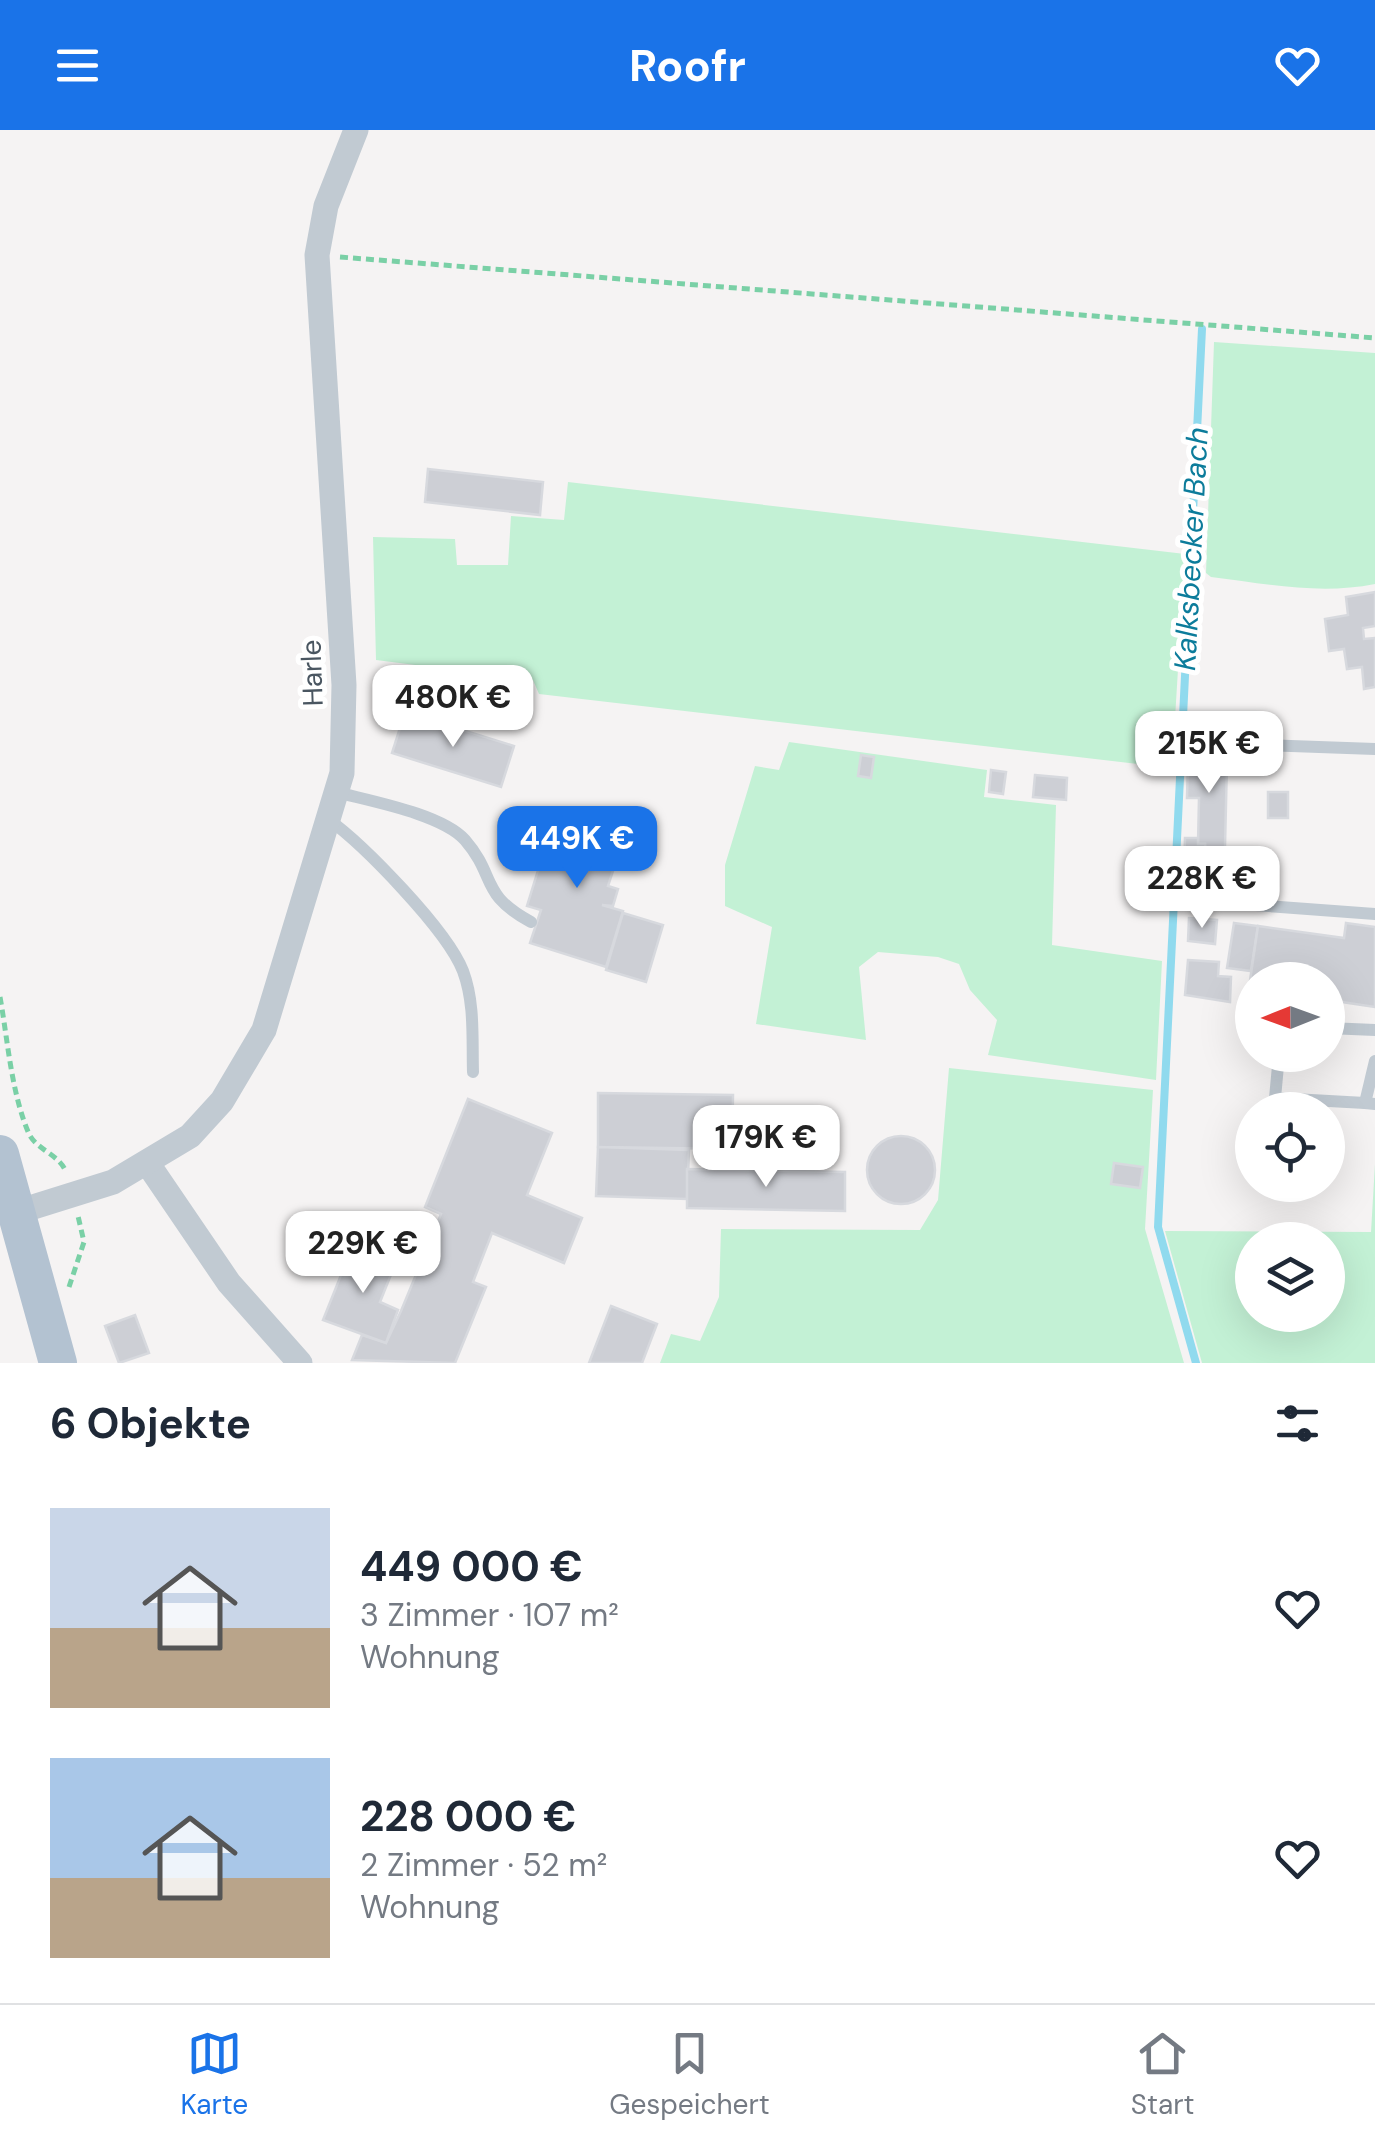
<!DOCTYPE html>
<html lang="de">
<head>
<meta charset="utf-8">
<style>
  body { margin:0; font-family:"DM Sans",sans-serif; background:#f6f6f7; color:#1f2937; height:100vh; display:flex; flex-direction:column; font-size:38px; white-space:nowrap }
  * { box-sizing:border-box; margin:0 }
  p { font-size:32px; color:#747a83 }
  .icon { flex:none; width:55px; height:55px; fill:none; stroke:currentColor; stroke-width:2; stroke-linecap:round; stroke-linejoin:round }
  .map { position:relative; height:1233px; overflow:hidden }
  .panel { display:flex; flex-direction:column; background:#fff; flex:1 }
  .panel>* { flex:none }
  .needle { width:65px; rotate:269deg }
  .tools { position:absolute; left:1235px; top:832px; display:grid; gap:20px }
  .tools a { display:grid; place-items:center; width:110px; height:110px; border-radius:50%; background:#fff; box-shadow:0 10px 40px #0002; font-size:50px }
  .price { position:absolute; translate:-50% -85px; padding:0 22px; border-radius:20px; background:#fff; color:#222; font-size:32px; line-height:65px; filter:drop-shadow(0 2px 5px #0008) }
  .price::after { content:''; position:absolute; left:50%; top:60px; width:30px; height:22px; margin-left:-15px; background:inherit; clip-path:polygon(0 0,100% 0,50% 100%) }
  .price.active { background:#1a73e8; color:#fff }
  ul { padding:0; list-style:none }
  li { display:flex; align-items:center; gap:30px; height:250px; padding:0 50px }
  li span { display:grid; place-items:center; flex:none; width:280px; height:200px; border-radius:0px; color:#555 }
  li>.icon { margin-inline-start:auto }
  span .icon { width:120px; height:120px; fill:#fffc; stroke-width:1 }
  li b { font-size:42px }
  h2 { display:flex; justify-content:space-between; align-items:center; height:120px; padding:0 50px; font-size:42px }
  header { display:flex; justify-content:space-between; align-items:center; height:130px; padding:0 50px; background:#1a73e8; color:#fff; font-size:45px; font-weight:700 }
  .tabs { display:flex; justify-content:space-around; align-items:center; height:140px; border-top:2px solid #e0e1e3; background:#fff; font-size:28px; color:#747a83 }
  .tabs a { display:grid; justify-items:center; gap:5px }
  .tabs .active { color:#1a73e8 }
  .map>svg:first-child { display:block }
</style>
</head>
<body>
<header><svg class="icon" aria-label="menu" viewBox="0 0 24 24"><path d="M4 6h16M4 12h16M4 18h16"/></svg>Roofr<svg class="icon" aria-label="heart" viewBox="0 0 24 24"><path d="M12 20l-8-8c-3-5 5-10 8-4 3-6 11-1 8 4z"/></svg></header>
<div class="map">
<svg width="1375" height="1233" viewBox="0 0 1375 1233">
  <rect width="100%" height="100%" fill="#f5f3f3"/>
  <g fill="#c3f1d5" fill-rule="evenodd">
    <path d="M1214,212l161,11v231c-55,11 -108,0 -164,-7l-5,-4z"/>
    <polygon points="568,352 1185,424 1172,638 539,564 533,550 376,530 373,407 455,409 457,435 508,435 511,386 564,390"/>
    <polygon points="789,612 987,640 984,667 1056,675 1052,815 1162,831 1156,950 988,925 997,890 970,860 959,834 938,827 878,822 859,837 866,910 756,894 772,797 725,776 725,735 755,636 779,640"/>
    <polygon points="949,938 1153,960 1145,1099 1184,1233 660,1233 671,1204 700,1211 719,1167 721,1099 920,1100 938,1070"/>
    <path d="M1375,1034v199h-173l-37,-132 206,1zM1252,1110h76v75h-76z"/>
  </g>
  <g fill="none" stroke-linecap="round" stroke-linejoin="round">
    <polyline stroke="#90daee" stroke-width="8" points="1196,1233 1158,1097 1202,199"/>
  </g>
  <g fill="#cdcfd5" stroke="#d7d9de" stroke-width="2.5">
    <polygon points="428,339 543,352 540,385 425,372"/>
    <polygon points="1375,462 1375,496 1363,498 1364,509 1375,508 1375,557 1364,559 1362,537 1347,539 1344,519 1329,521 1325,489 1348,485 1346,467"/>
    <polygon points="405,582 514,616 501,657 392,623"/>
    <polygon points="1189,595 1217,595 1216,631 1227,632 1224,758 1214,758 1214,736 1204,735 1205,714 1198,714 1199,668 1187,668"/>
    <polygon points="861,625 874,627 871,648 858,646"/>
    <polygon points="991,640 1006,642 1003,664 989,662"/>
    <polygon points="1035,645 1067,648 1066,670 1033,667"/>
    <rect x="1268" y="662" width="20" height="26"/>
    <polygon points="556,682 625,704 608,756 618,759 613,776 602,775 623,781 606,837 530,813 541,780 527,776"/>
    <polygon points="1185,708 1198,708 1198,714 1205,714 1206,740 1184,739"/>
    <polygon points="623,783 663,795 646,852 606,840"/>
    <polygon points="1189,788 1217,790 1215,814 1188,811"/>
    <polygon points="1234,793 1258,796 1251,841 1227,838"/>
    <polygon points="1346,793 1375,797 1375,877 1335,871 1333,884 1328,883 1328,850 1252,850 1252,872 1247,871 1258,796 1344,808"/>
    <polygon points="1188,830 1219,832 1218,846 1231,847 1230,872 1185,865"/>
    <polygon points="598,963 733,965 732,1019 598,1017"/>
    <polygon points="468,969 552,1003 527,1065 582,1088 564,1133 492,1103 473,1152 486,1157 455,1233 352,1230 362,1205 386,1213 401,1181 441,1084 425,1077"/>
    <circle cx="901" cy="1040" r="34"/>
    <polygon points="598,1017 689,1020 687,1069 596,1066"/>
    <polygon points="1114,1033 1143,1037 1140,1058 1111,1054"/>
    <polygon points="687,1039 845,1042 845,1081 687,1078"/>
    <polygon points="353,1115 396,1132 380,1172 398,1180 386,1213 323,1190"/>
    <polygon points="611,1176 657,1194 642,1233 589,1233"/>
    <polygon points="135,1185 149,1223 119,1233 105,1196"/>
  </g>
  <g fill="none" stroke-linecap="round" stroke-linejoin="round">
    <g stroke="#7ad0a6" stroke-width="5" stroke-dasharray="8 5" stroke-linecap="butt">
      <polyline points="340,127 1375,208"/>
      <path d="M0,867c8,44 11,95 29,137 8,16 31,21 37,38"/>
      <polyline points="69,1157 84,1112 78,1086"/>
    </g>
    <g stroke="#c1cad2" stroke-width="12">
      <polyline points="1237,614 1375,619"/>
      <path d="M336,662c34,9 106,22 129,48 32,37 14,54 66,82"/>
      <path d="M328,689c36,26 119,111 135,152 12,32 9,68 10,101"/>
      <polyline points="1228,773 1375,784"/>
      <polyline points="1328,898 1375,900"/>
      <polyline points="1279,925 1275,968 1365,973"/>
      <polyline points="1375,931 1365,973 1375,974"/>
    </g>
    <g stroke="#c1cad2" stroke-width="25">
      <polyline points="148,1034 229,1153 300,1233"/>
      <polyline points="14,1083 113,1052 190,1006 222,971 264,900 342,643 344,555 317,125 326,76 356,0"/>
    </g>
    <polyline stroke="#b3c2d1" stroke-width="38" points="0,1024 58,1233"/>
  </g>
  <g text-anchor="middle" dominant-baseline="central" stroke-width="10" stroke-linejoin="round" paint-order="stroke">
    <g font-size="28" fill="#4a5661" stroke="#fff">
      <text transform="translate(312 543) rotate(-92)">Harle</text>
    </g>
    <g font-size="30" font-style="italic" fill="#0c7c9b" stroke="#fff">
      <text transform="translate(1191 419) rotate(-87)">Kalksbecker Bach</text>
    </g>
  </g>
</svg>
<div class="tools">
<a><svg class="needle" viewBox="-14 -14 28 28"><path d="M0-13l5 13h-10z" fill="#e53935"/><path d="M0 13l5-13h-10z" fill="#747a83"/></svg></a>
<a><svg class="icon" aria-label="locate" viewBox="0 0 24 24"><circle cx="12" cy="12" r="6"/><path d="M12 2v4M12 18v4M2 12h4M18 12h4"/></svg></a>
<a><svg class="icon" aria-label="layers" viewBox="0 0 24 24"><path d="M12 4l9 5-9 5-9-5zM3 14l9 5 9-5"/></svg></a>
</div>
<b class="price" style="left:453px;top:620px">480K €</b>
<b class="price" style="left:1209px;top:666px">215K €</b>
<b class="price active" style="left:577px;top:761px">449K €</b>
<b class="price" style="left:1202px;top:801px">228K €</b>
<b class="price" style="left:766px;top:1060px">179K €</b>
<b class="price" style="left:363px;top:1166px">229K €</b>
</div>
<section class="panel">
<h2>6 Objekte<svg class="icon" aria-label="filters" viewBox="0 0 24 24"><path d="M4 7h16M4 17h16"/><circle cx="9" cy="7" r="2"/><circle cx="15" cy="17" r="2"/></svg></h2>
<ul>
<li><span style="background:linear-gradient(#c9d6e8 60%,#b9a48a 0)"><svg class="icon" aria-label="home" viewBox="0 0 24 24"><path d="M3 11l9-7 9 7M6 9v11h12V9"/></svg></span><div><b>449 000 €</b><p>3 Zimmer · 107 m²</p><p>Wohnung</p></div><svg class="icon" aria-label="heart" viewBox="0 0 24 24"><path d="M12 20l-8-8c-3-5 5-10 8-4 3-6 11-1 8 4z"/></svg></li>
<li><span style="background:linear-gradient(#a9c7e8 60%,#b9a48a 0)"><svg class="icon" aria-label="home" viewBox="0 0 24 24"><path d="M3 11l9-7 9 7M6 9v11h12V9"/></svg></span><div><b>228 000 €</b><p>2 Zimmer · 52 m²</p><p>Wohnung</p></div><svg class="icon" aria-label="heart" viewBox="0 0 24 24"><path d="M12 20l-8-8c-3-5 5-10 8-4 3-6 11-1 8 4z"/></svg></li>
</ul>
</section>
<nav class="tabs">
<a class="active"><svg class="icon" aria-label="map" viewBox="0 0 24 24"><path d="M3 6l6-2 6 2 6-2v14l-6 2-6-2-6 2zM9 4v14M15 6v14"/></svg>Karte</a>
<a><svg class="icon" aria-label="saved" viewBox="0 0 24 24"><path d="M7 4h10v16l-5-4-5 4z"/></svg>Gespeichert</a>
<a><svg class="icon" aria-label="home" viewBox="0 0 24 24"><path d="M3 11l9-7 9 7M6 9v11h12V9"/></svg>Start</a>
</nav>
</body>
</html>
